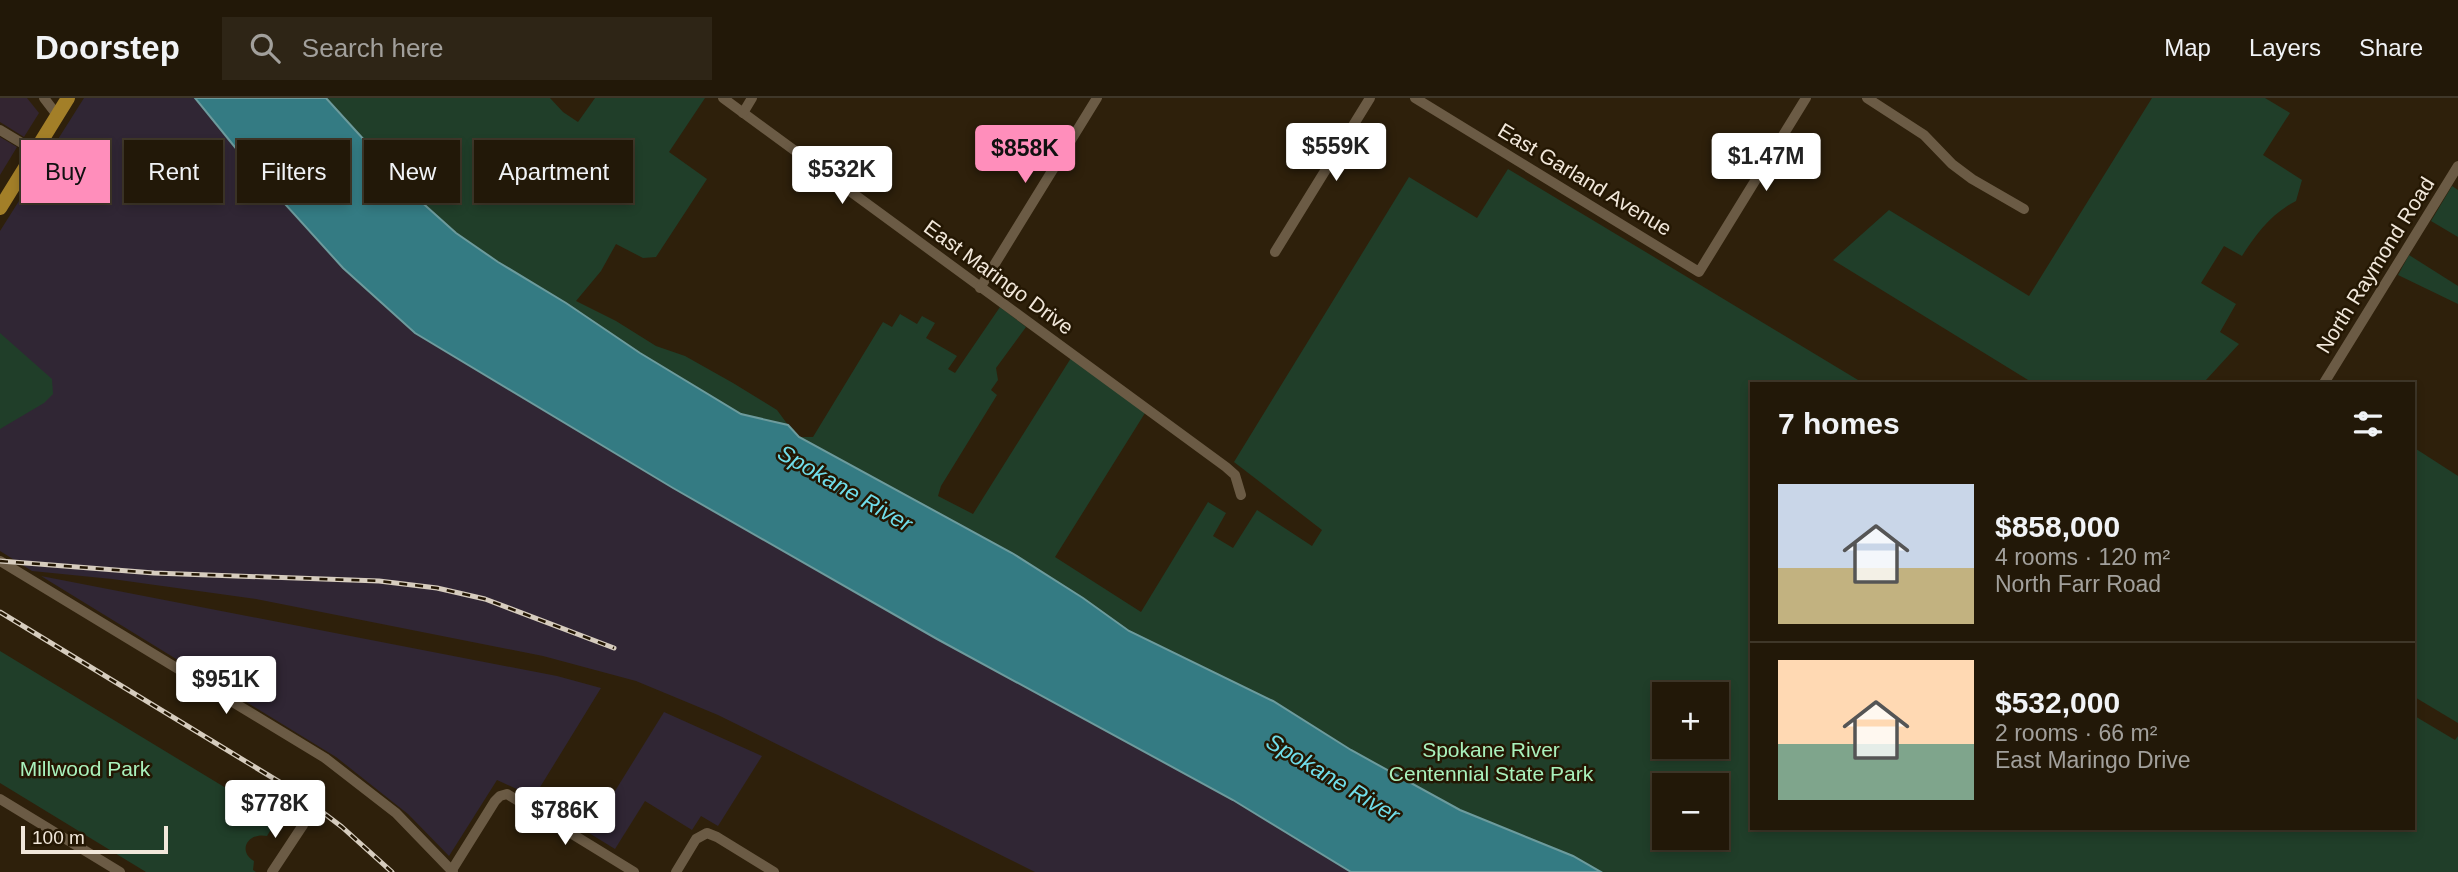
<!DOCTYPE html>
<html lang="en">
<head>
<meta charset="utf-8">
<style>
  body { margin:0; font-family:Helvetica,sans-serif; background:#2e2516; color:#f1f3f6; height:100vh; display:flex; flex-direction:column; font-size:26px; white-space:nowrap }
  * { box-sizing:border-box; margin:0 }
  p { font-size:23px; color:#a2a09c }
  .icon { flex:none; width:38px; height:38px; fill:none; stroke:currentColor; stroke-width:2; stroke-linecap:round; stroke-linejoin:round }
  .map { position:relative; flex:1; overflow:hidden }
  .sheet { position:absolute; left:1750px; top:284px; width:665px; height:448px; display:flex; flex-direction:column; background:#221808; border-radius:0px; box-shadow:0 4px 10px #0003,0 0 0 2px #3f3729 }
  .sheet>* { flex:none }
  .banner { position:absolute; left:21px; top:42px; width:665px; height:63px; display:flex; gap:14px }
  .controls { position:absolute; left:1652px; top:584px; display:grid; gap:14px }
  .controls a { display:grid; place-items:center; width:77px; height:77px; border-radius:0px; background:#221808; box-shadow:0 4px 10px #0003,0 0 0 2px #3f3729; font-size:35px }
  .scale { position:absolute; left:21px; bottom:18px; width:147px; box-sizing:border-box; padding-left:7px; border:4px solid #f1e7da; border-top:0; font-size:19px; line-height:24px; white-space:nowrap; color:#f1e7da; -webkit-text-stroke:5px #241703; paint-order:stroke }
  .price { position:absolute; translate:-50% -60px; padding:0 16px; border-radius:7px; background:#fff; color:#222; font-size:23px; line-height:46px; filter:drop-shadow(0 2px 4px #0008) }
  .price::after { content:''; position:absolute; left:50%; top:42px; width:21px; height:16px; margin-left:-10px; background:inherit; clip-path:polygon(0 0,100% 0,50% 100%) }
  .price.active { background:#ff8ebb; color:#111 }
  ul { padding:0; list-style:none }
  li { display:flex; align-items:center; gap:21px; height:175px; padding:0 28px }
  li+li { border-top:2px solid #3f3729 }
  li span { display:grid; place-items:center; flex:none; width:196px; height:140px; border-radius:0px; color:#555 }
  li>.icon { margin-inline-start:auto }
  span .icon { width:84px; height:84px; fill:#fffc; stroke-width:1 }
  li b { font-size:30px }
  h2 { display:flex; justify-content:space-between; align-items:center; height:84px; padding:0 28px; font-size:30px }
  .pill { padding:0 24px; border-radius:0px; background:#221808; box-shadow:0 4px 10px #0003,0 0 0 2px #3f3729; font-size:24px; line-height:63px }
  .pill.active { background:#ff8ebb; color:#111 }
  header { display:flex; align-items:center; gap:42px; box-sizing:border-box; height:98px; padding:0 35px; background:#221808; border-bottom:2px solid #3f3729 }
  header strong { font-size:33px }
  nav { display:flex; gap:38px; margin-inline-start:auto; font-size:24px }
  .search { width:490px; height:63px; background:#2e2516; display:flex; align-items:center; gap:18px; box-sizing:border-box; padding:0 24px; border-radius:0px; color:#a2a09c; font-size:26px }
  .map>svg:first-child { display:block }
</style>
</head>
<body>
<header>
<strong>Doorstep</strong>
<div class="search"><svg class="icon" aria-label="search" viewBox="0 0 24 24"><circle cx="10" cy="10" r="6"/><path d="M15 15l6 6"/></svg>Search here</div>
<nav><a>Map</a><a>Layers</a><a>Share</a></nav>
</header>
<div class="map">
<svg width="2458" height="774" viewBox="0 0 2458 774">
  <rect width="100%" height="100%" fill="#2e200b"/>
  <g fill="#332531">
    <polygon points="0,0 27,0 39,15 24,39 0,24"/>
    <polygon points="0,39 17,49 0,77"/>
  </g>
  <g fill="#302634">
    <polygon points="84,0 195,0 247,64 343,170 415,235 673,390 937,541 1233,702 1351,774 1035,774 718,617 636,583 543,558 256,501 112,481 32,473 0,453 0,133"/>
    <polygon points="41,478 557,578 601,590 534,699 497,682 449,758 408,716 336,659"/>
    <polygon points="664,614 762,658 718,728 701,718 692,732 645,703 615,751 589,735"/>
  </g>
  <g fill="#203e29" fill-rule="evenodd">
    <polygon points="326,0 550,0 563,14 578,24 595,0 705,0 669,54 707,81 656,159 643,160 616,146 601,173 576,203 616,223 656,248 685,258 733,285 777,312 788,327 741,316 640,255 566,205 498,164 456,135 417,100"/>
    <path d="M2152,0h113l25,15 -27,42 39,25 -6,21c-24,12 -40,33 -54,55l-18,-10 -23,37 35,21 -16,28 19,12 -33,36 2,3h-175l-200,-123 56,-50 140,86z"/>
    <path d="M1508,71l355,214h-111v445h661v-113l42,25 3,-4v136h-857l-28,-16 -113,-46 -109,-60 -78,-49 -144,-70 -46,-33 -71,-45 -213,-116h14l70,-115 9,5 8,-13 17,10 5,-8 13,7 -9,15 31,18 -9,13 7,4 45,-66 26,20 -30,41 2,12 -7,10 6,5 -56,91 -3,10 35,18 98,-156 74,55 -90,144 86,55 67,-110 18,11 -13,23 20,12 24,-38 55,36 10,-16 -88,-68 175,-285 68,41zM1664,597h53v52h-53zM1664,688h53v52h-53z"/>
    <polygon points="2452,88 2458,92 2458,139 2431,123"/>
    <polygon points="2409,157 2458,188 2458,206 2398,177"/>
    <polygon points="0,235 52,281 53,296 44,305 0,331"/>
    <polygon points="2413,349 2458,378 2458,625 2413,598"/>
    <path d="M0,553l277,168 -10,17c-19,-4 -30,15 -13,25l-1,9 3,2h-110l-146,-89z"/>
  </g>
  <polygon fill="#347b83" stroke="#6d9b9d" stroke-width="2" points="195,0 326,0 417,100 456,135 498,164 566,205 640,255 741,316 788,327 799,339 1012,455 1083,500 1129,533 1273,603 1351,652 1460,712 1573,758 1601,774 1351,774 1233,702 937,541 673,390 415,235 343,170 247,64"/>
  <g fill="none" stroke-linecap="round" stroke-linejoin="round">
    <g stroke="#6b5b45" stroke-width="10">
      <polyline points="44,0 57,17"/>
      <polyline points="723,0 1226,369 1235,377 1241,397"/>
      <polyline points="1415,0 1699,174 1806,0"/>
      <polyline points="1867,0 1924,37 1952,66 1972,81 2024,111"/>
      <polyline points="743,15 752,0"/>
      <polyline points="0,32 35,53"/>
      <polyline points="1275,154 1370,0"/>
      <polyline points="980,190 1097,0"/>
      <polyline points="2324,285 2458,68"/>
      <polyline points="0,463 325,660 396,715 453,774"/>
      <polyline points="0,701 120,774"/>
      <polyline points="452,772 495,703 500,698 507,696 634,774"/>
      <polyline points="272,774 303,727"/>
      <polyline points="676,774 696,741 707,735 717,739 774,774"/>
    </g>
    <polyline stroke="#a37f28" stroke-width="14" points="0,110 68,0"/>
    <g stroke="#d6ccbe" stroke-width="5">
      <g id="rail">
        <polyline points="0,463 154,475 379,483 437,490 485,501 614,550"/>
        <polyline points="0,514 296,694 342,729 392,774"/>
      </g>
    </g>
    <use href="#rail" stroke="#241703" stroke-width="2.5" stroke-dasharray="8" stroke-linecap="butt"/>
  </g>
  <g text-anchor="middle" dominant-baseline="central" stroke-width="5" stroke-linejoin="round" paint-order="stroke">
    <g font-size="21" fill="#f1e7da" stroke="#241703">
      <text transform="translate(1585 81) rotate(31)">East Garland Avenue</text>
      <text transform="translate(2375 167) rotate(-58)">North Raymond Road</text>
      <text transform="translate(999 179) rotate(36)">East Maringo Drive</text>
    </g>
    <g font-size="21" fill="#a9f1bc" stroke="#241703">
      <text x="1491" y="651">Spokane River<tspan x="1491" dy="24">Centennial State Park</tspan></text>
      <text x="85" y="670">Millwood Park</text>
    </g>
    <g font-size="23" font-style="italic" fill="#70ddea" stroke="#241703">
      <text transform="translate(845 390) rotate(30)">Spokane River</text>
      <text transform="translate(1333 680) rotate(31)">Spokane River</text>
    </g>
  </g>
</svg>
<div class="controls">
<a>+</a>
<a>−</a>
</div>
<div class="scale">100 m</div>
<b class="price" style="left:1336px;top:85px">$559K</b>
<b class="price active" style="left:1025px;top:87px">$858K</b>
<b class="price" style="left:1766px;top:95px">$1.47M</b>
<b class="price" style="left:842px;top:108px">$532K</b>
<b class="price" style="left:226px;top:618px">$951K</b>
<b class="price" style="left:275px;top:742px">$778K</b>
<b class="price" style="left:565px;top:749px">$786K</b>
<div class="banner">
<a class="pill active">Buy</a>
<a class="pill">Rent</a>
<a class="pill">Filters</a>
<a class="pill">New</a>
<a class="pill">Apartment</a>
</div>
<section class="sheet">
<h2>7 homes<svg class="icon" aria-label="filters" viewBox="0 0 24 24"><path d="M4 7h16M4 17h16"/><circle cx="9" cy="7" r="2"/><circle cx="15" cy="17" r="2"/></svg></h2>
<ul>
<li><span style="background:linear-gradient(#c9d6e8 60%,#c2b280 0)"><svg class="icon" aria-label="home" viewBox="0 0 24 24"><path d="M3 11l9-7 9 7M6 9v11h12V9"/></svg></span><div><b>$858,000</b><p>4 rooms · 120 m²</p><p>North Farr Road</p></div></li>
<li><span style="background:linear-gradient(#ffd9b3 60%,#7fa58c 0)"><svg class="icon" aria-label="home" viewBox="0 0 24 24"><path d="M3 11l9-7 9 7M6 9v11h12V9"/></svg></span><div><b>$532,000</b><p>2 rooms · 66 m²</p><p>East Maringo Drive</p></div></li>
</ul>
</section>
</div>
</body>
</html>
